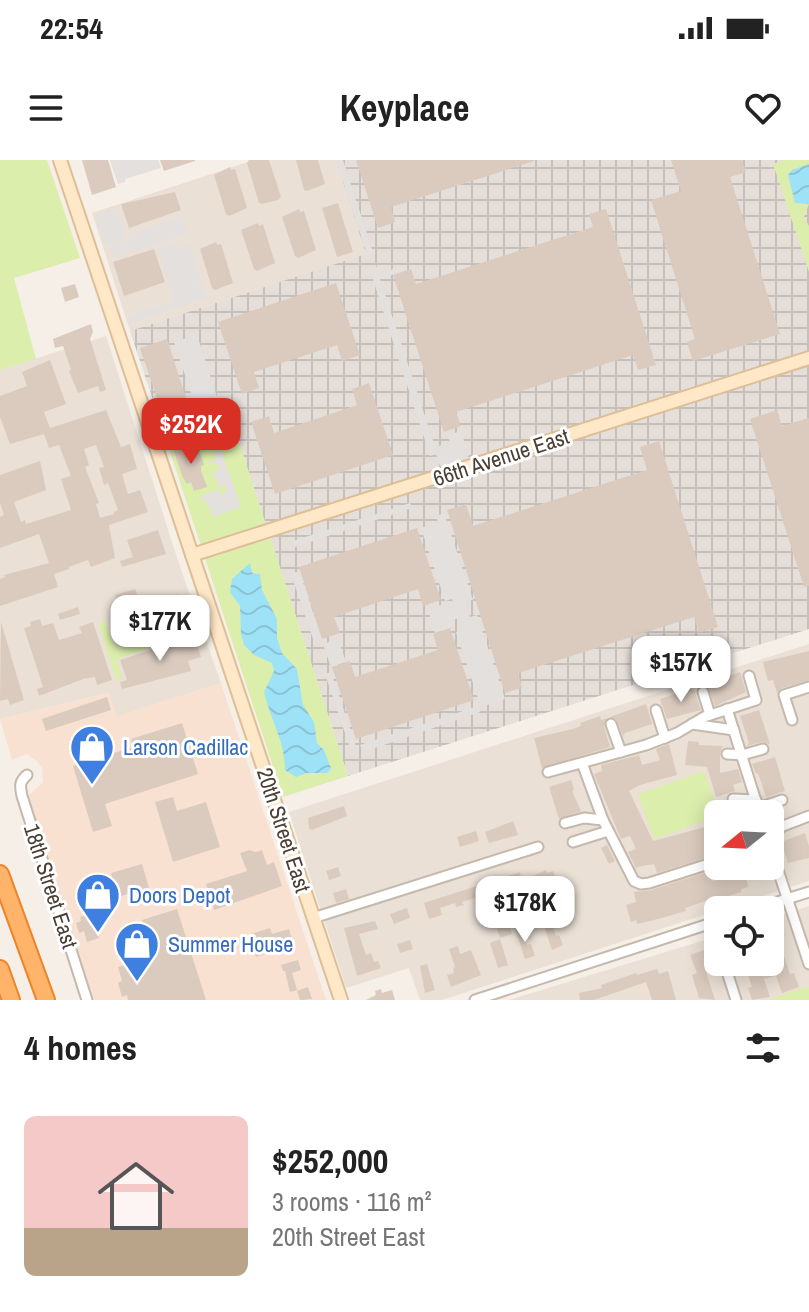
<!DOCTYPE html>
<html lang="en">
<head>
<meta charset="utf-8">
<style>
  body { margin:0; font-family:"Archivo Narrow",sans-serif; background:#f2f2f2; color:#222; height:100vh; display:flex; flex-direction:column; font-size:30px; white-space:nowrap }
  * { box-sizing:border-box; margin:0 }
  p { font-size:26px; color:#767676 }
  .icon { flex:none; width:44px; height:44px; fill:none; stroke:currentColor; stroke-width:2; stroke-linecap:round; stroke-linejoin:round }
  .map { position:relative; height:840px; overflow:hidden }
  .panel { display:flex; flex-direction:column; background:#fff; flex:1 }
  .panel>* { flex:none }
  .needle { width:52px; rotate:252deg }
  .tools { position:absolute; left:704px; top:640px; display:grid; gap:16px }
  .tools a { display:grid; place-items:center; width:80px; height:80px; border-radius:12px; background:#fff; box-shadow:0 4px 20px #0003; font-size:40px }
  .price { position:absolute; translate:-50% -68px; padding:0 18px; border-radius:16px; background:#fff; color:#222; font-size:26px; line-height:52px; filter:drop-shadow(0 2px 4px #0008) }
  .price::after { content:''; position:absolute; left:50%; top:48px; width:24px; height:18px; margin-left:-12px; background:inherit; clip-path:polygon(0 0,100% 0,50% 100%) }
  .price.active { background:#d93025; color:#fff }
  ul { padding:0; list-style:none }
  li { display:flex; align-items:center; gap:24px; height:200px; padding:0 24px }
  li span { display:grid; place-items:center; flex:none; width:224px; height:160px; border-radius:12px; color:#555 }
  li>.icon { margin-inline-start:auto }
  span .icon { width:96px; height:96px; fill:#fffc; stroke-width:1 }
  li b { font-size:34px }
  h2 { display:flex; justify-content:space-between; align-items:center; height:96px; padding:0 24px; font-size:34px }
  .status { display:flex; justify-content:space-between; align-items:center; height:56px; padding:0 40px; background:#fff; direction:ltr }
  .status svg { height:22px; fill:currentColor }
  header { display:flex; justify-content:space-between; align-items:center; height:104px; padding:0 24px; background:#fff; font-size:36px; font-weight:800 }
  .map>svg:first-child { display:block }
</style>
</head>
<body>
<div class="status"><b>22:54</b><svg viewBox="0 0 49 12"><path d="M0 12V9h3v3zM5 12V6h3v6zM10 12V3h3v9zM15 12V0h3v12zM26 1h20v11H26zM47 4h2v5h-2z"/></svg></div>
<header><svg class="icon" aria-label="menu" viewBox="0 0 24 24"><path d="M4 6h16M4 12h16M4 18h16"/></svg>Keyplace<svg class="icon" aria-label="heart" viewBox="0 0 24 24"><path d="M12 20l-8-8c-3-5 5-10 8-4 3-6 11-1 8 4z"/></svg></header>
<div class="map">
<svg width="809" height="840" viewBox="0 0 809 840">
  <defs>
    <pattern id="industrial-grid" width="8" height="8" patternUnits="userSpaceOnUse" patternTransform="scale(2)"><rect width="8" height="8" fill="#e5ded9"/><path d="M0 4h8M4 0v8" fill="none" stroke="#c6c0bb"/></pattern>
    <pattern id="water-waves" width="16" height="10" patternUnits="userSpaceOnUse" patternTransform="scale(2)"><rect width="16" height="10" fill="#9ee2f8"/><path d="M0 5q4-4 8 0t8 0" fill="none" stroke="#8ac3d5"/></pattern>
  </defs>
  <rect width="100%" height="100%" fill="#f5efe8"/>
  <g fill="#eae0d5" fill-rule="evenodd">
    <polygon points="254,0 336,0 367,94 130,171 92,53"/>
    <polygon points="106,176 180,407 221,523 116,557 108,533 0,559 0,210"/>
    <path d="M809,484v237l-367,119h-22l-11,-32 -63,20 -57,-176zM718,654h52v52h-52z"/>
    <polygon points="809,746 809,840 509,840 718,776 718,802 770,802 770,759"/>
  </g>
  <polygon fill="#f9e1d1" points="221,523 326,840 94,840 27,637 43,622 42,608 37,601 26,594 12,600 0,559 109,533 117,556"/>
  <polygon fill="url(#industrial-grid)" points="336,0 809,0 809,469 348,616 226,243 161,264 130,171 366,94"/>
  <g fill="#dbeeac">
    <polygon points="0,0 47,0 80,98 14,118 36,199 0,210"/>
    <polygon points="785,0 809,0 809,4 803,6 801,45 809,44 804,57 809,66 809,112 773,4"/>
    <polygon points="226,242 348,616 283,637 161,264"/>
    <polygon points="105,461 114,486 174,466 178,479 117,499 122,518 116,520 98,463"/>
    <polygon points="704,611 719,654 718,656 654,679 638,634"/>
    <polygon points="809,826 809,840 767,840"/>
  </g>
  <g fill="#e3e0dd">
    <polygon points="110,0 158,0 161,8 125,19 125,22 118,24"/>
    <polygon points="336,0 343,0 374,95 368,97"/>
    <polygon points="117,48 126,77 121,79 123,82 130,81 128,74 181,57 187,74 114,98 109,83 104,84 95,55"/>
    <polygon points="176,82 179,89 190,85 201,120 195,123 196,125 203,123 206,138 130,163 128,156 174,141 157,88"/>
    <polygon points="376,105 379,114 405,105 407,110 380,119 435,287 450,283 448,275 461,271 469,296 440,306 436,294 430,296 369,107"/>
    <polygon points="197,175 219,243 197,251 174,182"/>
    <polygon points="216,277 241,347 213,357 208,342 204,343 201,336 219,329 222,336 227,329 225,325 219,328 213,312 220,309 218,303 211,305 210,302 217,299 213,289 206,291 203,281"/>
    <polygon points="410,343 412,348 295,387 293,381"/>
    <polygon points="444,353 473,440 465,442 470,457 477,455 505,539 481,547 456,472 462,469 459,458 450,461 452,467 435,473 428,449 444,444 447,450 455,448 452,439 445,441 421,368 438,362 436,356"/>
    <polygon points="299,411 322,479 314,482 291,414"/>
    <polygon points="338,479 346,502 331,507 323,484"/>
    <polygon points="331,512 357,589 351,591 325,514"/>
    <polygon points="478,546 480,552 363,592 360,585"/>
  </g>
  <g fill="url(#water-waves)">
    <polygon points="809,4 809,44 795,43 788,15 792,10"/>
    <path d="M250,403l2,10 8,1 2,16 15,29v19l5,15 15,16 6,36 11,17 3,21 7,7 7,18 -3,5h-21l-11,4 -11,-7c0,-29 -14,-49 -21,-78l10,-21 -2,-8 -18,-8 -10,-10 -3,-11 -1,-28 -10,-14 2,-13z"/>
  </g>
  <g fill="#dbcbbf" fill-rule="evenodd">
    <polygon points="82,0 108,0 116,27 92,35"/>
    <polygon points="160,0 195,0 195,1 164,11"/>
    <polygon points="249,0 269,0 281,37 278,40 262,44 259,43 247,3"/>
    <polygon points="296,0 318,0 325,24 307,31 304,30"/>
    <polygon points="356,0 534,0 534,1 391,47 395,62 378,68"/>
    <polygon points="671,0 742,0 746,12 730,17 780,174 693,201 687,182 695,179 651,40 681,31"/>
    <polygon points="230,7 231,10 235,9 247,48 229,56 226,54 214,15"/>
    <polygon points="175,32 181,50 129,68 121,44"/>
    <polygon points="338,43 353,92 337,97 322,48"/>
    <polygon points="299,49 300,52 304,51 316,90 298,98 295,96 282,57"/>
    <polygon points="606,49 656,205 638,210 633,195 456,252 461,266 444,272 393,115 411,109 416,124 593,67 589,54"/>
    <polygon points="258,63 259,66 263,64 275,103 257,111 254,109 241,70"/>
    <polygon points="216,82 217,85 221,84 233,123 215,130 212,128 200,89"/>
    <polygon points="154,89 165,122 124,136 113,102"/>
    <polygon points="336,123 360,195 342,201 337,185 254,212 259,228 242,234 218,162"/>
    <polygon points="75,124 79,137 65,142 61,128"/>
    <polygon points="91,164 93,172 90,179 106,230 100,232 98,226 78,233 69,211 71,210 63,186 55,188 53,179"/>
    <polygon points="167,179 189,247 163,256 140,188"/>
    <path d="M50,200l16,44 -22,8 6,16 56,-18 15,37 9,-3 7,25 -15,5 6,20 12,-4 8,22 -39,13 6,33 -24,9 -3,-7 -19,7v2l-15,5 4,13 -58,19v-27l5,-2 -1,-2 45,-12 -10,-29 -39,14v-31l4,-2 -4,-12v-28l40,-14 6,29 -32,12 7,20 4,-2 1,4 45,-14 -10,-31 10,-3 -12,-31 -10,3 -5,-14 -34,10 -10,-27v-21l27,-10 -5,-14zM96,285l8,22 -5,1 5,17 4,-2 10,27 -4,2v2l-14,4 -4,-14 3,-1 -14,-36 4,-2 -5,-16z"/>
    <polygon points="369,223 393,295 275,334 251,262 269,256 274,273 357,245 352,229"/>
    <polygon points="777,250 782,266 809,258 809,426 804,427 750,259"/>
    <polygon points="659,281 718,467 699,473 694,457 518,513 522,528 505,533 447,350 466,344 473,366 647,310 640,287"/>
    <polygon points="192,283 196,294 200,293 204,305 201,306 201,311 207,327 194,331 191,322 187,324 183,318 173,289"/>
    <polygon points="417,368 441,440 423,446 418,429 334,457 340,473 322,479 299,407"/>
    <polygon points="158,370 166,394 122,407 120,401 133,397 127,380"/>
    <polygon points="135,429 141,446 178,434 187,460 115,483 110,467 114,466 110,455 120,452 115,435"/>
    <polygon points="78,447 80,454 60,460 58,454"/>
    <polygon points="40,459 42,466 53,463 59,480 82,473 79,467 93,462 112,520 97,525 95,517 83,519 39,536 37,529 43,527 24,468 31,466 30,462"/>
    <polygon points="1,462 24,540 10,545 8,539 0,541"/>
    <polygon points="450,468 474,540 356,579 332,507 350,501 355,517 438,490 433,474"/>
    <polygon points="194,476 201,497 188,501 191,511 122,529 120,522 127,520 120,500 154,489 155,492"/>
    <polygon points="809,491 809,520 782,528 777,533 773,520 768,521 763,502"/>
    <polygon points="740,512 746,532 715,546 707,524"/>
    <polygon points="690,529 694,530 701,550 667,559 660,539"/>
    <polygon points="107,537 111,550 46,571 42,559"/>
    <polygon points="646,544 652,564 625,573 623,576 616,559 610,557"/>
    <polygon points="759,550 770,584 762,582 746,586 749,583 740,556"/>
    <polygon points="600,556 601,560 607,558 604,566 610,587 542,608 534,578 573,569 581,566 580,563"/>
    <polygon points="182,563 188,582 195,580 198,590 191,592 198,614 105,644 112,666 93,672 73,606 133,587 131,579"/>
    <polygon points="688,581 699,582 699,585 723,586 720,593 720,613 738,609 742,622 733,625 735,631 716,637 707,607 685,605"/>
    <polygon points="669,584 677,615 640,625 629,631 653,681 709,666 718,682 718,694 657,713 654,704 637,707 637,710 628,692 636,689 630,676 621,679 594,614 602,611 601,605 639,595 642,605 660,600 656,589"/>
    <polygon points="775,597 785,631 766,637 758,613 756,614 752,604"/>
    <polygon points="571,620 574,630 572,631 581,651 559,659 549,627"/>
    <polygon points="173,637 177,651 206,642 220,687 173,702 155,642"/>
    <polygon points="725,644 748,647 747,654 724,654"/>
    <polygon points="344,646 347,656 312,670 309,668 308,658"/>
    <polygon points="513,661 518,675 489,683 485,672"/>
    <polygon points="476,671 479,681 460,687 457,677"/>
    <polygon points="805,673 809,686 809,698 788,703 781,682"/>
    <polygon points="607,685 615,701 609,704 601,688"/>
    <polygon points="249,690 256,692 262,690 267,705 274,702 282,726 214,750 206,724 247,711 240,693"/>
    <polygon points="142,704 149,728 118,737 111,713"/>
    <polygon points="727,706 744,706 748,727 741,729 741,732 706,743 705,741 685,748 686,751 662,758 637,764 636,760 631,762 626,745 636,742 634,732 651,730 710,711 713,721 730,716"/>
    <polygon points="338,707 341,716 329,720 326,711"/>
    <polygon points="546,710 547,713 553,711 557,725 535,732 533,727 507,736 505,729 462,742 464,745 456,747 455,743 440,748 442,755 429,759 424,743 520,712 522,721"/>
    <polygon points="346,729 349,739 336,743 333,733"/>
    <polygon points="407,748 410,758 394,764 390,754"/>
    <polygon points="177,749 206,840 128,840 127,835 122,837 118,823 122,821 118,807 153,796 142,760"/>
    <polygon points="102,750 104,758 94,762 99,778 87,782 84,771 79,773 76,763 81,761 80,757"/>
    <polygon points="550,757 556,776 559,775 563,785 552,790 542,760"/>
    <polygon points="375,761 378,769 359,774 366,795 371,793 374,802 378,801 381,808 357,816 344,768"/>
    <polygon points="509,765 512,774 500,778 497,769"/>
    <polygon points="778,766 783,780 779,781 790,814 794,813 799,827 782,833 776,816 764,819 770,837 752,840 748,828 752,827 744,802 770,802 770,769"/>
    <polygon points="522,767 527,785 531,784 535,796 528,798 525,799 515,769"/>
    <polygon points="270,768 272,774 289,769 292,779 275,784 277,790 256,797 248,775"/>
    <polygon points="500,779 508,805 498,808 490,783"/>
    <polygon points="410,780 413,789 400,793 397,784"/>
    <polygon points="458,786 460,794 471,790 481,815 451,827 447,815 454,813 453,808 455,807 449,789"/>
    <polygon points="704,790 710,807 705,809 715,840 699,838 692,815 697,813 690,795"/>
    <polygon points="298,800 301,810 292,813 297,830 290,832 285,811 283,811 281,805"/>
    <polygon points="427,804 435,830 425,833 420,806"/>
    <polygon points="657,809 659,814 668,811 676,840 652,840 646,822 594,840 580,840 579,833 602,828 601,825 636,813 637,815"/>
    <polygon points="308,827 312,839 300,840 297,831"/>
    <polygon points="381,829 382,833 392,830 395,840 366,840 376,835 375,831"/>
  </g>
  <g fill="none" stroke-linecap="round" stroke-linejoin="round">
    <g stroke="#c5b8ac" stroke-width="13">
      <g id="street">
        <polyline points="703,532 710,555"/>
        <polyline points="727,549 760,654"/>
        <polyline points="656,550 665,578"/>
        <polyline points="792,560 784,535 809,527"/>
        <polyline points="611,564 621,592"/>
        <polyline points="692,564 734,570"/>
        <polyline points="727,594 742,595 763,589"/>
        <polyline points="582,603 603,660 634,721 641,724 649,723 718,701"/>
        <polyline points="548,612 646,585 677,573 704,557 756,540 749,516"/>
        <path d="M27,615c-8,7 -7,11 -5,21l65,204"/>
        <polyline points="733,639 756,640"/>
        <polyline points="758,648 782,640"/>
        <polyline points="565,663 584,658 603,660"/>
        <polyline points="770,676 783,666 809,656"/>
        <polyline points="573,682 608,671"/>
        <polyline points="770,686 809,804"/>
        <polyline points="752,750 809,732"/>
        <polyline points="313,758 538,687"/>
        <polyline points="712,763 718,783"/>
        <polyline points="724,802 736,840"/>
        <polyline points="475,840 718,761"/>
      </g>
    </g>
    <g stroke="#ddbe95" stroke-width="16">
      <g id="secondary">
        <polyline points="60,0 341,840"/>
        <polyline points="192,395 809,198"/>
      </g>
    </g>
    <g stroke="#ee8429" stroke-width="20">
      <g id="highway">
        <polyline points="0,714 46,840"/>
        <polyline points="0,809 11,840"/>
      </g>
    </g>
    <use href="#street" stroke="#fff" stroke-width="9"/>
    <use href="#secondary" stroke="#ffe8c8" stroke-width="12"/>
    <use href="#highway" stroke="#ffb469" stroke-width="16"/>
  </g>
  <defs>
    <g id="shop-pin" transform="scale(2.3)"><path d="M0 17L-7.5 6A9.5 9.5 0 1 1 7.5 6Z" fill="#3f7fe0" stroke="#fff"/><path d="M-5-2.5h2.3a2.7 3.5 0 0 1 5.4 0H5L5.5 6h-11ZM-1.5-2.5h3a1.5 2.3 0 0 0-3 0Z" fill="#fff"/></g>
  </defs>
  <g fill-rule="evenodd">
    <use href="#shop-pin" x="92" y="587"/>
    <use href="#shop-pin" x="98" y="735"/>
    <use href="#shop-pin" x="137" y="784"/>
  </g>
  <g text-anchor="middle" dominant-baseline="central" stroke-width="6" stroke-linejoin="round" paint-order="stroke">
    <g font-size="22" fill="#4a3e35" stroke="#fff">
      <text transform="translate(501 297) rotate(-18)">66th Avenue East</text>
      <text transform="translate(284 670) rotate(72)">20th Street East</text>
      <text transform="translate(51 726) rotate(72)">18th Street East</text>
    </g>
    <g font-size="22" fill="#366cbe" stroke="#fff" text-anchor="start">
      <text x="123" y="587">Larson Cadillac</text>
      <text x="129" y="735">Doors Depot</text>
      <text x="168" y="784">Summer House</text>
    </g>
  </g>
</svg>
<div class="tools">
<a><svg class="needle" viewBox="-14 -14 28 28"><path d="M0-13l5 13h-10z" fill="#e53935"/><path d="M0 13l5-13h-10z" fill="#767676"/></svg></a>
<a><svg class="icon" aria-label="locate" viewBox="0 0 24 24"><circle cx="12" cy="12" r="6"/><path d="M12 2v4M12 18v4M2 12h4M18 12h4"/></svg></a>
</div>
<b class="price active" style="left:191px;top:306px">$252K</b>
<b class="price" style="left:160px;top:503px">$177K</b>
<b class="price" style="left:681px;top:544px">$157K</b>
<b class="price" style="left:525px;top:784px">$178K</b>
</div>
<section class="panel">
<h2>4 homes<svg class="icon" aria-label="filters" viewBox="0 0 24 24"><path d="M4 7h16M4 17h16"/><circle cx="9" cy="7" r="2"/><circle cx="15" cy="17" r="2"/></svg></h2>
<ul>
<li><span style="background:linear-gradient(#f6c9c9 70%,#b9a48a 0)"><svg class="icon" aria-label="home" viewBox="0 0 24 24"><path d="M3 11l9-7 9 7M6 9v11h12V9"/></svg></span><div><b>$252,000</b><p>3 rooms · 116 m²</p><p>20th Street East</p></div></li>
</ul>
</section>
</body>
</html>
